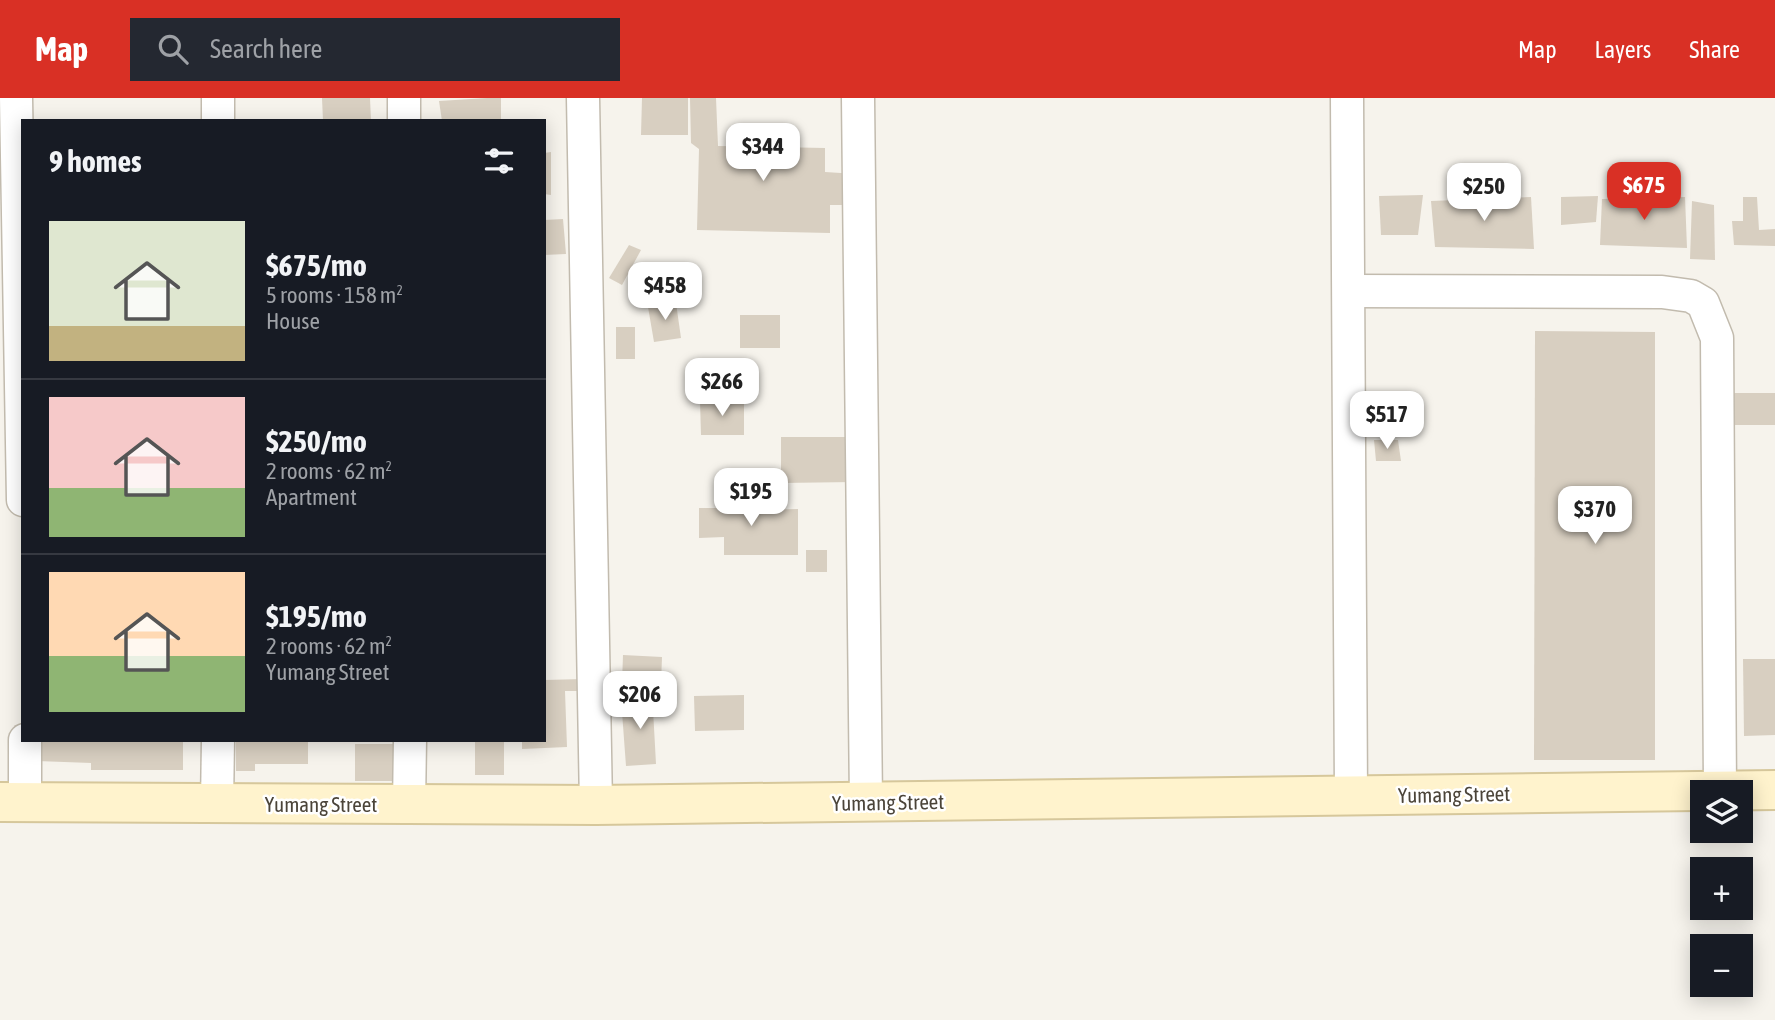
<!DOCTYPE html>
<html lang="en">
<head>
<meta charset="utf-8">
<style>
  body { margin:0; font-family:"Asap Condensed",sans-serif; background:#242831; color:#f1f3f6; height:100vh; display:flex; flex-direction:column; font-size:26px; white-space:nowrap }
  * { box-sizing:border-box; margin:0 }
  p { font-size:23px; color:#9ea1a6 }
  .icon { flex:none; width:38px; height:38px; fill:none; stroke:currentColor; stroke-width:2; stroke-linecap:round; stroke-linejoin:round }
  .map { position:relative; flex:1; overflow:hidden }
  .details { position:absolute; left:21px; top:21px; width:525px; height:623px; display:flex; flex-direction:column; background:#171b24; border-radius:0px; box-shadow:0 4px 18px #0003 }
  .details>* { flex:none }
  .tools { position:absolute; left:1690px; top:682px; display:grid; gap:14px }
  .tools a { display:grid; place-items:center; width:63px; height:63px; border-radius:0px; background:#171b24; box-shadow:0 4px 18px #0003; font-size:35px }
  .price { position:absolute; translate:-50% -60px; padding:0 16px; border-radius:14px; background:#fff; color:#222; font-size:23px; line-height:46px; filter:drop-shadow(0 2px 4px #0008) }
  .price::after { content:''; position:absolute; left:50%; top:42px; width:21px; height:16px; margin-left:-10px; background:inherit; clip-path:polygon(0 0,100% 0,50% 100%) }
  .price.current { background:#d93025; color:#fff }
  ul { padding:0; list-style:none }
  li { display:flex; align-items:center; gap:21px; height:175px; padding:0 28px }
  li+li { border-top:2px solid #363941 }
  li span { display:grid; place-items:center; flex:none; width:196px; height:140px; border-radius:0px; color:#555 }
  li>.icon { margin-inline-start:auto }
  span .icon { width:84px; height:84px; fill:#fffc; stroke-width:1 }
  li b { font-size:30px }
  h2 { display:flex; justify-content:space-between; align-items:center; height:84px; padding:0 28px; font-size:30px }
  header { display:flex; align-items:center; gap:42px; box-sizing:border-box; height:98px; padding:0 35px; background:#d93025; color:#fff }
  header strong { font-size:33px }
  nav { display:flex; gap:38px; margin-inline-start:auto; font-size:24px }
  .search { width:490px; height:63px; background:#242831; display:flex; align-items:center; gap:18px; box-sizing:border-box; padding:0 24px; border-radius:0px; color:#9ea1a6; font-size:26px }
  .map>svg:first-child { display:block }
</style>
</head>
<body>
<header>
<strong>Map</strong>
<div class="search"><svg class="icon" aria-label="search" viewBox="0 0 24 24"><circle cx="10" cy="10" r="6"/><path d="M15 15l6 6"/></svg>Search here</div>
<nav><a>Map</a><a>Layers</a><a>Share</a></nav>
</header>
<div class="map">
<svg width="1775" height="922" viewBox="0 0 1775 922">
  <rect width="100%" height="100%" fill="#f6f3ec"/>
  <g fill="#d8cfc1">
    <polygon points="322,0 370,0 371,23 323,23"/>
    <polygon points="487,0 501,0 501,23 442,23 439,3"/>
    <polygon points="642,0 688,0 688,37 641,37"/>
    <polygon points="690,0 716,0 718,48 825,50 825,74 857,76 856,107 830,107 830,135 697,132 699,51 691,45"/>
    <polygon points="551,54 551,97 544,96 544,55"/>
    <polygon points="1423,97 1418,137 1381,137 1379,98"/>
    <polygon points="1598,98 1596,124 1561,127 1561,99"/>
    <polygon points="1531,99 1534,151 1435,149 1431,103"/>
    <polygon points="1685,99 1687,150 1600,147 1602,101"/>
    <polygon points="1743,99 1757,99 1759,132 1775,131 1775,148 1734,147 1732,123 1743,123"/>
    <polygon points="1692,103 1714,107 1715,162 1690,161"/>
    <polygon points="563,121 566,156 544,157 544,122"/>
    <polygon points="629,147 641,152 622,187 609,180"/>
    <polygon points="676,205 681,240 654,244 648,209"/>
    <rect x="740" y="217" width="40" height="33"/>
    <rect x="616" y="229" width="19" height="32"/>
    <polygon points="1535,233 1655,234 1655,662 1534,662"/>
    <rect x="1728" y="295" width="47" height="32"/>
    <polygon points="744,302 744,337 701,337 700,303"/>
    <polygon points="781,339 854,339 854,384 781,385"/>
    <polygon points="1374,342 1398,342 1401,363 1376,363"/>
    <polygon points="730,397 760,397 760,412 798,411 798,457 724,457 724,439 699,440 699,410 730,410"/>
    <rect x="806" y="452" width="21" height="22"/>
    <polygon points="623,557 662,559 661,586 622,585"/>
    <polygon points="1743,561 1775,561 1775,637 1744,638"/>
    <polygon points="583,581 584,593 565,593 567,649 522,651 522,642 544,642 544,582"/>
    <polygon points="652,593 656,666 626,668 622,614 632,613 631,594"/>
    <polygon points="744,597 744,632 695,633 694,598"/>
    <polygon points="37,642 183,642 183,672 91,672 91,665 37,663"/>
    <polygon points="308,642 308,666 255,666 255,673 236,673 236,643"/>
    <rect x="475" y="642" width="29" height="35"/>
    <rect x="355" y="646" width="49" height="37"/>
  </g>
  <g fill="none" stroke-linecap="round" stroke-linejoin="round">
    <g stroke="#c2bbae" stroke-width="35">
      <g id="street">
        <polyline points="16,0 23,402"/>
        <polyline points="218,0 218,23"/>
        <polyline points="404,0 404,23"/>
        <polyline points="583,0 596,707"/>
        <polyline points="858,0 866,704"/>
        <polyline points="1347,0 1351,698"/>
        <polyline points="1349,193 1662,194 1691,198 1703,205 1717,240 1720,692"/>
        <polyline points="25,642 25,703"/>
        <polyline points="217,706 218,642"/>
        <polyline points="409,707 410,642"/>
      </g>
    </g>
    <g stroke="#d6c79b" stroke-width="42">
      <polyline id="secondary" points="0,704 596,707 1775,692"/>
    </g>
    <use href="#street" stroke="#fff" stroke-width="32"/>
    <use href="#secondary" stroke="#fff3cd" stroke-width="38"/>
  </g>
  <g text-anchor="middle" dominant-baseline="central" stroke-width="5" stroke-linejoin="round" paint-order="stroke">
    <g font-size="21" fill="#4b4439" stroke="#fff">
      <text transform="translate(1454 696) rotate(-1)">Yumang Street</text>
      <text transform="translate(888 704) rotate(-1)">Yumang Street</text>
      <text x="321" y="706">Yumang Street</text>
    </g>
  </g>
</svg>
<div class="tools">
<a><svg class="icon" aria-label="layers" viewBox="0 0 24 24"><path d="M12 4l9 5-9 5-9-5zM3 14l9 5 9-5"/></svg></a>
<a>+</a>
<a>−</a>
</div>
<b class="price" style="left:763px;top:85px">$344</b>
<b class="price current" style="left:1644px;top:124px">$675</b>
<b class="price" style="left:1484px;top:125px">$250</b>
<b class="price" style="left:665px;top:224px">$458</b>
<b class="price" style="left:722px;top:320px">$266</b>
<b class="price" style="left:1387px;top:353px">$517</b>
<b class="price" style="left:751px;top:430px">$195</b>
<b class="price" style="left:1595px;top:448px">$370</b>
<b class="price" style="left:640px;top:633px">$206</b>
<section class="details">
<h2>9 homes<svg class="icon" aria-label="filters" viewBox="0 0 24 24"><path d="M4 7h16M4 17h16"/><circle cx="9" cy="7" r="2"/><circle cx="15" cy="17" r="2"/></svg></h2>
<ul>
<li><span style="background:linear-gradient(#dfe7d0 75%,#c2b280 0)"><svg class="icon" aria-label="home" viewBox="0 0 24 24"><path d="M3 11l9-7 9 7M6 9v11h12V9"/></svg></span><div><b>$675/mo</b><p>5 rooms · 158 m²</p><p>House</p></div></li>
<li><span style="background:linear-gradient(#f6c9c9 65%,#8fb573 0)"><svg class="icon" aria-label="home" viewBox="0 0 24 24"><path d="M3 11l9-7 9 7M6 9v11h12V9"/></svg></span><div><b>$250/mo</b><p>2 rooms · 62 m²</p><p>Apartment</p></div></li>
<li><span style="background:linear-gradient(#ffd9b3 60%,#8fb573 0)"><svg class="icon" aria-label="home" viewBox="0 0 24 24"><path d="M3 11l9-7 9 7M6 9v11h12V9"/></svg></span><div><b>$195/mo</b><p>2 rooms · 62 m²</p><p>Yumang Street</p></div></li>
</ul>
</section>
</div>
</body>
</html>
